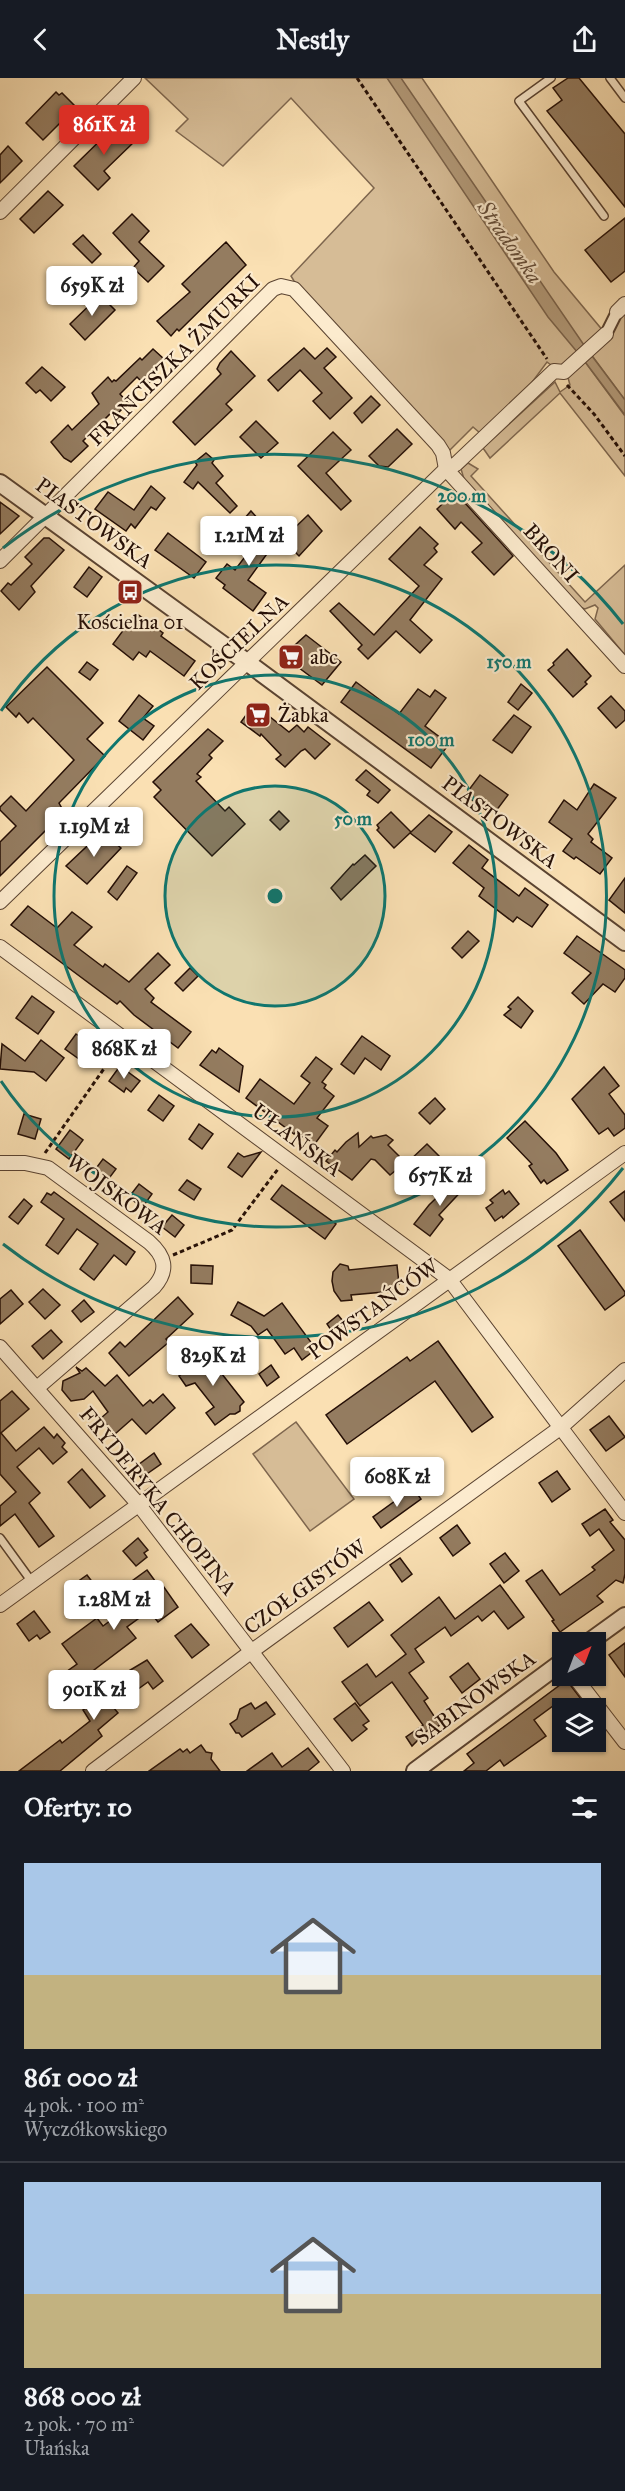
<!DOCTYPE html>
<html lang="pl">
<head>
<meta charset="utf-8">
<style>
  body { margin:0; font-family:"IM FELL Great Primer",serif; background:#20242c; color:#f1f3f6; height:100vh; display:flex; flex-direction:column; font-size:22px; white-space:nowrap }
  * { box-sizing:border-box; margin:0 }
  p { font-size:20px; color:#9ea1a6 }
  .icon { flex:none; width:33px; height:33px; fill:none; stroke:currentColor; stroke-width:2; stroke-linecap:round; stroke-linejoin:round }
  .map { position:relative; height:1693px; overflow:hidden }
  .panel { display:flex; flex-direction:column; background:#171b24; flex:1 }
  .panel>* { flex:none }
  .needle { width:39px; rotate:42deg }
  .buttons { position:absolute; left:552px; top:1554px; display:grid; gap:12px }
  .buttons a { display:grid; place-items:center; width:54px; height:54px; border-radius:0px; background:#171b24; box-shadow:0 2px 4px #0004; font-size:30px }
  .price { position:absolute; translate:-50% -51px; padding:0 14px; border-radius:6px; background:#fff; color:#222; font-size:20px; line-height:39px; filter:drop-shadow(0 2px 3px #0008) }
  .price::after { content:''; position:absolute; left:50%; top:36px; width:18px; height:14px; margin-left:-9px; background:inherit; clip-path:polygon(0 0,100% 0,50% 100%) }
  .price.active { background:#d93025; color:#fff }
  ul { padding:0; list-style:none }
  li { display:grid; align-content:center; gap:12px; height:318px; padding:0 24px }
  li+li { border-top:2px solid #363941 }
  li span { display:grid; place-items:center; height:186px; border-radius:0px; color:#555 }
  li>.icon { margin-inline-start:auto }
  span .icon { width:108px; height:108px; fill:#fffc; stroke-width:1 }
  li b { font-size:26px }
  h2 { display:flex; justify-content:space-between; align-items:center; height:72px; padding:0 24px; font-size:26px }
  header { display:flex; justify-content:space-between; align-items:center; height:78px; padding:0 24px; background:#171b24; font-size:27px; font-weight:800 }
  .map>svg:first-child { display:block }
</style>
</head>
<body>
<header><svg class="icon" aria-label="back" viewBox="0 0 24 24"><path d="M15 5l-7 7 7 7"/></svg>Nestly<svg class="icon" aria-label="share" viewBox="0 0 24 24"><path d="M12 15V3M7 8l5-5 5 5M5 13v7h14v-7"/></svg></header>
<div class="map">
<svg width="625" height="1693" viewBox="0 0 625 1693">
  <rect width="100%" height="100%" fill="#fae0b3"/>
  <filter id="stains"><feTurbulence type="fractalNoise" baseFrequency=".00333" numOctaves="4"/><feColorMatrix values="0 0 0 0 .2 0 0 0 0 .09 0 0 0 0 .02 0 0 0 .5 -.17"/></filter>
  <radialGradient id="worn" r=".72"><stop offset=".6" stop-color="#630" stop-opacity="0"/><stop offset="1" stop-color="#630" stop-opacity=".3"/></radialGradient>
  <g fill="#d6bc96" stroke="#7e664e" stroke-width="1.5">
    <polygon points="145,0 422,0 554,194 604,254 559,292 554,286 551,287 547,284 530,307 480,355 473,349 448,374 303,211 294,203 291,198 374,110 291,20 223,88 176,53 188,41"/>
    <polygon points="625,230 625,322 590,275"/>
    <polygon points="583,281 625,338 625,398 560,315 490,380 483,370 555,304 560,314 570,307 567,296"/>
    <polygon points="468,385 478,391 471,398 585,524 625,487 625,577 595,541 598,530 595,527 585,531 574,527 464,401 461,391"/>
    <polygon points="296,1344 354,1421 310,1453 253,1376"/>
  </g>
  <polygon fill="#b29978" stroke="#7a624a" stroke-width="1.5" points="387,0 401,0 586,270 625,322 625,337 583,281 548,239"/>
  <g fill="#947c60" stroke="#250f06" stroke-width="1.5">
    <polygon points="568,0 579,0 625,56 625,129 547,33 562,22 553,10"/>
    <polygon points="56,14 59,17 62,15 76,29 43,62 26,45"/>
    <polygon points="118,45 135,63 104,93 110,100 98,112 74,88"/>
    <polygon points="8,68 22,83 0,105 0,77"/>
    <polygon points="48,113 63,127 34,155 20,141"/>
    <polygon points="132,136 149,153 139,164 164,188 148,204 133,190 139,183 113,155"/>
    <polygon points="625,140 625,193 611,204 585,172"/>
    <polygon points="83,157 101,176 92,185 73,166"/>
    <polygon points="226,164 246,187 179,253 177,251 171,258 157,243 190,214 182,206"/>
    <polygon points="100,217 115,232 85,262 70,246"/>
    <polygon points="304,270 315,281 327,270 336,279 324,290 352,320 330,341 313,323 322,315 300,292 278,313 268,302"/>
    <polygon points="153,271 164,281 152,292 157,297 146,308 137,299 120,316 128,325 117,336 114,332 83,363 88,368 71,384 64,380 51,364 68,347 72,352 99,326 92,315 108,299 112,304 114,302 116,303 140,280 142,282"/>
    <polygon points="231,273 255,298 226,326 232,332 195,367 173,344 221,296 217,291 220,285"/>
    <polygon points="42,289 65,309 51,323 40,312 36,315 26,305"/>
    <polygon points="371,318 380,327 362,345 354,335"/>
    <polygon points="256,343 278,365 261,380 240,359"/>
    <polygon points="397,351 412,366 388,389 379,388 369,378"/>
    <polygon points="333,354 351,372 326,395 351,423 341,432 298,388"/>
    <polygon points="206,375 214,382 212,385 223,398 216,405 237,428 230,435 198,404 193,411 184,404 197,387 195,384"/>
    <polygon points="151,408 165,420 156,432 151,429 135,450 131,446 126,453 95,431 108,414 134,432"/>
    <polygon points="455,414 513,478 494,497 472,474 482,465 461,444 455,451 437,431"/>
    <polygon points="0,424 19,438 0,456"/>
    <polygon points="251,433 277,462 248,502 266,515 253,533 223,510 225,507 216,500 227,486 235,492 260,459 244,441"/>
    <polygon points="308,437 322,453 299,478 291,470 288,473 280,464"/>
    <polygon points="420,449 438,466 434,470 437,474 424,487 442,501 410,542 432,562 420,575 396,553 368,581 358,571 362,567 330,533 339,525 374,557 419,508 389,481"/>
    <polygon points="168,455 206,484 194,500 155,472"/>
    <polygon points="44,460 49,460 64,472 31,508 35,514 19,532 1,513 8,505 11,507 32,486 25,479"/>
    <polygon points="89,489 102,499 87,519 74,509"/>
    <polygon points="136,535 163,555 161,558 195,583 184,598 150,573 146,579 139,574 133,582 113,566"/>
    <polygon points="306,557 341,584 322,607 283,578"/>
    <polygon points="567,571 591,598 585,604 587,606 573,619 548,592 554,587 553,585"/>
    <polygon points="87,584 98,592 90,602 79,594"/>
    <polygon points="47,589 103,645 87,661 105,678 59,725 64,734 0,798 0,764 16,748 0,732 0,729 11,718 26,733 74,682 33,640 28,645 19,635 16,639 6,629"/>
    <polygon points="356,604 399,636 418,611 430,619 435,612 446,620 425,648 449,666 431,690 341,624"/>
    <polygon points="521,606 532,615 518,632 508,624"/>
    <polygon points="139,617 153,628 143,640 154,648 143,662 119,643"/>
    <polygon points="611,618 625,633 625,642 616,650 598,630"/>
    <polygon points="254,626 289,654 297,647 304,654 308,649 330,666 315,681 305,671 301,673 285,689 276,681 281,677 261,656 260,658 241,644"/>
    <polygon points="514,637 531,649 512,675 493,662"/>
    <polygon points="208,651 223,663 209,677 212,680 197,696 201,699 196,703 225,733 229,729 245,746 212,778 154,719 161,712 153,704"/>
    <polygon points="366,692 390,712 378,725 367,717 370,713 356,702"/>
    <polygon points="480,697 508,717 496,733 489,728 486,732 465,717"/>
    <polygon points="594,706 616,720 588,756 593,761 591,764 612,780 600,796 576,779 574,781 563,773 572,761 549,744 564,722 577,732"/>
    <polygon points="279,733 289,743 280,752 270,742"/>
    <polygon points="391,734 411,754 429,737 452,754 435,774 410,755 394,770 377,752 379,750 377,747"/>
    <polygon points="102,754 121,770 87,806 66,788"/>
    <polygon points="469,767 488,782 482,790 519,818 525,810 548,827 532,849 517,839 513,844 479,818 484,810 453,785"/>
    <polygon points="365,777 376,788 341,822 331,810 353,786 354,787"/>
    <polygon points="127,788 137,795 117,822 108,814"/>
    <polygon points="625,800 625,835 609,822"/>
    <polygon points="28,828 57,850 72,834 92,849 74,867 103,889 105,886 129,904 158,875 170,887 145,911 154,920 151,924 191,954 178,970 134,937 120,923 117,926 11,847"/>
    <polygon points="468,853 479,863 462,880 452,870"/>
    <polygon points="577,858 625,892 625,900 615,914 603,906 584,926 572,915 591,895 564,875"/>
    <polygon points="190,890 198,898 183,913 175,905"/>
    <polygon points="32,918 54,934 38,956 16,940"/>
    <polygon points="518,919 533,933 521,950 504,937 511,931 508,929"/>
    <polygon points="76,956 90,966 79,981 65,971"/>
    <polygon points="362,958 390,978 381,992 365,980 354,996 341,986"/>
    <polygon points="41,962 64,980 46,1003 34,994 0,991 2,966 25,983"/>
    <polygon points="219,970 243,988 239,1014 200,987 212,972 216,975"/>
    <polygon points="316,979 332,991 322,1004 326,1007 324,1010 334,1018 317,1040 328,1048 314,1067 296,1054 294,1056 246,1020 260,1001 294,1026 310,1005 301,998"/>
    <polygon points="120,988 140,1003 131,1014 126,1010 124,1014 109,1003"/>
    <polygon points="604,989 619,1008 609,1016 625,1037 625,1050 614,1058 608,1050 599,1056 572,1021"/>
    <polygon points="159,1017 174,1028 163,1043 148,1032"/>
    <polygon points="435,1020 445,1031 430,1046 419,1035"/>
    <polygon points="24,1036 41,1041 35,1061 18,1056"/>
    <polygon points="525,1043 556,1075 568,1092 547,1106 544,1102 541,1105 529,1088 532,1086 507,1060"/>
    <polygon points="199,1046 213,1056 202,1071 189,1061"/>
    <polygon points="70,1052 83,1062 69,1081 56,1071"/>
    <polygon points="358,1055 359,1069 371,1058 373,1060 386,1057 393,1062 388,1067 406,1085 397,1095 395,1093 390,1097 375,1082 371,1081 352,1102 326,1083 335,1072 337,1074 346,1064"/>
    <polygon points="427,1066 443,1082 423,1101 407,1085"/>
    <polygon points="261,1074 242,1099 228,1089 238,1075 244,1079"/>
    <polygon points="103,1081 116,1091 107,1103 94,1093"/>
    <polygon points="459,1098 468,1106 439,1137 443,1141 430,1158 414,1146 429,1127"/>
    <polygon points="187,1102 201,1111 194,1122 179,1112"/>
    <polygon points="139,1106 152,1116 142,1130 129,1119"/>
    <polygon points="282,1107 336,1146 325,1161 271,1121"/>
    <polygon points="503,1112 505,1116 509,1113 519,1126 503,1140 502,1138 495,1143 486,1130 493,1125 490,1122"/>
    <polygon points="625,1113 625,1143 610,1124"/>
    <polygon points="54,1114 135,1174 126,1187 114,1177 94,1202 80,1191 98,1166 77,1151 58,1176 46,1167 64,1141 41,1124 47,1115 51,1117"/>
    <polygon points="24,1121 32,1128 18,1146 9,1139"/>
    <polygon points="172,1137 184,1147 175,1159 162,1149"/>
    <polygon points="580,1152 625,1214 625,1217 605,1232 558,1168"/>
    <polygon points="340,1186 348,1188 349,1192 397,1187 399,1206 394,1206 395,1213 351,1217 352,1222 341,1223 334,1213 332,1203 333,1194"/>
    <polygon points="191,1187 213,1188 212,1206 191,1205"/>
    <polygon points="43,1211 60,1227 45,1241 29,1224"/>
    <polygon points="11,1212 23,1226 0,1246 0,1221"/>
    <polygon points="178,1219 193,1236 166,1261 169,1264 129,1298 109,1275 120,1264 125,1269"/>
    <polygon points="84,1222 94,1234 81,1244 72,1233"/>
    <polygon points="238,1224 264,1238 282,1225 316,1271 302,1282 294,1270 285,1276 267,1251 258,1257 251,1248 231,1237"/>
    <polygon points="338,1237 347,1248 335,1258 327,1246"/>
    <polygon points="51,1252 62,1264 43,1281 32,1268"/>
    <polygon points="438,1263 493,1339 472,1354 435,1303 347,1366 326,1337 407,1279 410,1283"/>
    <polygon points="215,1276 224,1288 218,1291 244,1324 240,1328 240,1333 235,1336 230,1336 215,1347 206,1335 214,1329 195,1305 186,1308 179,1298 187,1292 182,1284 192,1278 197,1285 200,1283 201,1286"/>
    <polygon points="271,1287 279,1299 267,1308 259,1296"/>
    <polygon points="76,1289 82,1293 86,1290 105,1308 117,1297 143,1328 150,1322 153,1325 163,1316 175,1330 146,1356 132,1341 115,1356 101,1340 108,1334 93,1313 84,1321 71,1323 62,1312 63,1303 80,1295"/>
    <polygon points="12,1313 29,1331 1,1355 16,1373 44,1349 54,1360 57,1356 65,1365 62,1369 67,1374 53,1386 39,1370 17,1389 40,1415 29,1425 54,1458 39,1469 15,1436 0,1448 0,1428 16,1414 0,1396 0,1323"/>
    <polygon points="609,1338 625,1359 606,1373 590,1352"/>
    <polygon points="154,1375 161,1386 141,1400 134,1390"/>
    <polygon points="82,1391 105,1418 90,1430 68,1404"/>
    <polygon points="557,1393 570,1411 552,1424 539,1405"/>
    <polygon points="413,1410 421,1421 381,1450 373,1439"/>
    <polygon points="605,1431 613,1442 610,1444 625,1462 625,1496 623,1505 616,1502 597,1518 603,1524 560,1554 552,1543 554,1542 526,1503 542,1492 560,1517 595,1492 592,1489 614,1472 599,1451 590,1458 582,1446"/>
    <polygon points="457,1447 470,1465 453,1478 440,1460"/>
    <polygon points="138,1460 148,1472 144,1475 147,1479 136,1488 123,1473"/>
    <polygon points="505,1475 519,1493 504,1505 490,1486"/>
    <polygon points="400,1480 412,1496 402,1504 390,1487"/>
    <polygon points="147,1492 158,1507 161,1505 178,1529 158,1544 149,1533 127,1549 136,1560 61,1617 52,1604 77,1586 62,1566 97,1540 103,1548 126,1531 122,1525 139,1512 132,1503"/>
    <polygon points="87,1497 100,1514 79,1530 66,1512"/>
    <polygon points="500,1507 524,1539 508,1551 494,1533 482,1543 478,1538 451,1558 445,1549 415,1571 424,1584 409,1595 428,1620 424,1623 440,1647 429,1654 428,1652 412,1668 406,1659 423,1647 392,1604 360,1628 342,1604 367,1586 376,1599 406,1576 391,1557 439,1519 455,1541"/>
    <polygon points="369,1524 383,1542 348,1569 334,1550"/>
    <polygon points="34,1533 50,1554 40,1561 37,1557 29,1563 17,1546"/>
    <polygon points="191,1546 209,1567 192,1580 175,1558"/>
    <polygon points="625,1565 625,1599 609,1577"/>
    <polygon points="147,1582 163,1603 153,1611 148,1604 113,1629 118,1635 98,1652 102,1658 60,1693 19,1693 60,1662 62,1665 90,1643 83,1632 120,1607 118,1604 129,1596 127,1594"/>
    <polygon points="468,1585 480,1601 462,1615 450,1599"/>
    <polygon points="564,1604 568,1604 588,1630 555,1630 553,1628 534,1642 546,1658 504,1688 500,1682 486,1693 464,1693 474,1685 467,1676"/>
    <polygon points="266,1624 275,1636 242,1659 239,1655 236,1655 230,1646 237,1641 240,1631 251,1625 255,1631"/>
    <polygon points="355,1625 369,1643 363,1647 367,1651 352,1663 334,1641"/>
    <polygon points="201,1667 206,1674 212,1675 211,1681 220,1693 149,1693 180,1671 183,1674 187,1671 190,1675"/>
    <polygon points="308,1670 319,1684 308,1693 247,1693 272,1675 282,1689"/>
  </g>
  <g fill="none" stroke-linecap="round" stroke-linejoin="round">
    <g stroke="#5a4331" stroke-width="10">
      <g id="service">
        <polyline points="551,0 519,23 604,138"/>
        <polyline points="610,0 625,20"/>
        <polyline points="0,1460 32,1504"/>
      </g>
    </g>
    <g stroke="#5a4331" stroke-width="14">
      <polyline id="pedestrian" points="606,256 617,234"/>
    </g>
    <g stroke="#5a4331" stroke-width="16">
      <g id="minor">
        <polyline points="0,134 134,0"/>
        <polyline points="617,234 625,226"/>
        <polyline points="446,391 625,588"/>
        <polyline points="0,483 273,211 281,208 294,211 438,367 443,375 446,391"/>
        <polyline points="0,824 446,391 456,386 554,293 564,294 606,256"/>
        <polyline points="0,869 449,1201 625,1435"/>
        <path d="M0,1085h25l23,5 101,74c16,14 20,28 5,45l-117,101"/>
        <polyline points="0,1269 139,1427 343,1693"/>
        <polyline points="0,1527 625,1075"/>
        <polyline points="574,1598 625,1664"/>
        <polyline points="93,1693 252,1573 560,1350 625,1292"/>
      </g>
    </g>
    <g stroke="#5a4331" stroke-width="20">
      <g id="tertiary">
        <polyline points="0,405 248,585 625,864"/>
        <polyline points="589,1564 625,1538"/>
        <polyline points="415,1693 562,1584"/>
      </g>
    </g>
    <g stroke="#250f06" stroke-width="3" stroke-dasharray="4.5 3" stroke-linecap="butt">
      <polyline points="357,0 547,281"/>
      <polyline points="567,307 594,336 625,378"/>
      <polyline points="45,1075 117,972"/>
      <polyline points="173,1177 232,1152 278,1091"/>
    </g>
    <use href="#service" stroke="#fcebce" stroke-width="7"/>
    <use href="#pedestrian" stroke="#fcebce" stroke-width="10"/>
    <use href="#minor" stroke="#fcebce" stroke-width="14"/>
    <use href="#tertiary" stroke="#fcebce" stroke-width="16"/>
  </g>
  <circle cx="275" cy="818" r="110" fill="#0f766e" fill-opacity=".12"/>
  <g fill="none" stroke="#0f766e" stroke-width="3">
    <circle cx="275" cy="818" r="110"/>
    <circle cx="275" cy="818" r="221"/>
    <path d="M1 633A331 331 0 1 1 1 1003"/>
    <path d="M623 1090A442 442 0 0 1 3 1166M3 470A442 442 0 0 1 623 546"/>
  </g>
  <defs>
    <g id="bus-square" transform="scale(1.35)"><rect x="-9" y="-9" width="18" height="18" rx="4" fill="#8f2418" stroke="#fcebce"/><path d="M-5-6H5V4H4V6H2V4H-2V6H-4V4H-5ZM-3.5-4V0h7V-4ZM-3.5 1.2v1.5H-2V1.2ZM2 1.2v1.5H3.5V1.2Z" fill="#fff"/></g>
    <g id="supermarket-square" transform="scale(1.35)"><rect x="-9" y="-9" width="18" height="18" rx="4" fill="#8f2418" stroke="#fcebce"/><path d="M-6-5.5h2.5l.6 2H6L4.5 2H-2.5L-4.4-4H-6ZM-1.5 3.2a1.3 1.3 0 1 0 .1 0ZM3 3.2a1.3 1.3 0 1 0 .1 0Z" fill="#fff"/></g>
  </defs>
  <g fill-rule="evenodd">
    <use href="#bus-square" x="130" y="514"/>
    <use href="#supermarket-square" x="291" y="579"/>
    <use href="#supermarket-square" x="258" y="637"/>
  </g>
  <g text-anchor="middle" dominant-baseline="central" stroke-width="4.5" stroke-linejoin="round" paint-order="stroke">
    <g font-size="21" fill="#250f06" stroke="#fcebce">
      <text transform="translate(174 282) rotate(-45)">FRANCISZKA ŻMURKI</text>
      <text transform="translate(94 445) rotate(36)">PIASTOWSKA</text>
      <text transform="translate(551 475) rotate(48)">BRONI</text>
      <text transform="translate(239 564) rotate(-44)">KOŚCIELNA</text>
      <text transform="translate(500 744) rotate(37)">PIASTOWSKA</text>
      <text transform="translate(297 1062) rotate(37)">UŁAŃSKA</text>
      <text transform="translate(117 1116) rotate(37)">WOJSKOWA</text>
      <text transform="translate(373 1231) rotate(-36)">POWSTAŃCÓW</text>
      <text transform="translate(158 1423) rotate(51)">FRYDERYKA CHOPINA</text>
      <text transform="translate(305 1509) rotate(-36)">CZOŁGISTÓW</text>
      <text transform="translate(475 1620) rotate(-36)">SABINOWSKA</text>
    </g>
    <g font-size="21" fill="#250f06" stroke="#fcebce" text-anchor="start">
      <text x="130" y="544" text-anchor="middle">Kościelna 01</text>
      <text x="310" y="579">abc</text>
      <text x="278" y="637">Żabka</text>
    </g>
    <g font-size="22" font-style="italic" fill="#644d39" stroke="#fcebce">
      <text transform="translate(510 164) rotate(55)">Stradomka</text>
    </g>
  </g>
  <circle cx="275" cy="818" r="9" fill="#0f766e" stroke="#fcebce" stroke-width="3"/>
  <g font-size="18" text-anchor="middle" font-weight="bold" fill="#0f766e" stroke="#fcebce" stroke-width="4.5" stroke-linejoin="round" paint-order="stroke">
    <text x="462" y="424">200 m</text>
    <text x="509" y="590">150 m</text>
    <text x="431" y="668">100 m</text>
    <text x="353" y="747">50 m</text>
  </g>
  <rect width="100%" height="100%" filter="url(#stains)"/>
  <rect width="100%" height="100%" fill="url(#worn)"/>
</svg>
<div class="buttons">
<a><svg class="needle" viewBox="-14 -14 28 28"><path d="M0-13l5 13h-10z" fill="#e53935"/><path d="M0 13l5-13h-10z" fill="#9ea1a6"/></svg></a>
<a><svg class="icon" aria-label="layers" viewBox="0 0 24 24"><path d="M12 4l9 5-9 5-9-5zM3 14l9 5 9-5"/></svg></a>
</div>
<b class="price active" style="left:104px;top:78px">861K zł</b>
<b class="price" style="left:92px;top:239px">659K zł</b>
<b class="price" style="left:249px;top:489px">1.21M zł</b>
<b class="price" style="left:94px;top:780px">1.19M zł</b>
<b class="price" style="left:124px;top:1002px">868K zł</b>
<b class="price" style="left:440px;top:1129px">657K zł</b>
<b class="price" style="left:213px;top:1309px">829K zł</b>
<b class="price" style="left:397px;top:1430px">608K zł</b>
<b class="price" style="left:114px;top:1553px">1.28M zł</b>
<b class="price" style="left:94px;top:1643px">901K zł</b>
</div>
<section class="panel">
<h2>Oferty: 10<svg class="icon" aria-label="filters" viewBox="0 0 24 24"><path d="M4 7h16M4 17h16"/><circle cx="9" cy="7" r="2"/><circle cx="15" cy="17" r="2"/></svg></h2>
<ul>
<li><span style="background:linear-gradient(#a9c7e8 60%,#c2b280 0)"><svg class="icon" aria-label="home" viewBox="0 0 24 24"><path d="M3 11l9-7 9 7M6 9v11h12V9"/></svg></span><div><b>861 000 zł</b><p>4 pok. · 100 m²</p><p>Wyczółkowskiego</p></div></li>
<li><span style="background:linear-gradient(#a9c7e8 60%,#c2b280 0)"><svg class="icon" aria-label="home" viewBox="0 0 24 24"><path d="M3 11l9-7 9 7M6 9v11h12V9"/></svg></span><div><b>868 000 zł</b><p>2 pok. · 70 m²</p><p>Ułańska</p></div></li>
</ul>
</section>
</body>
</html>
